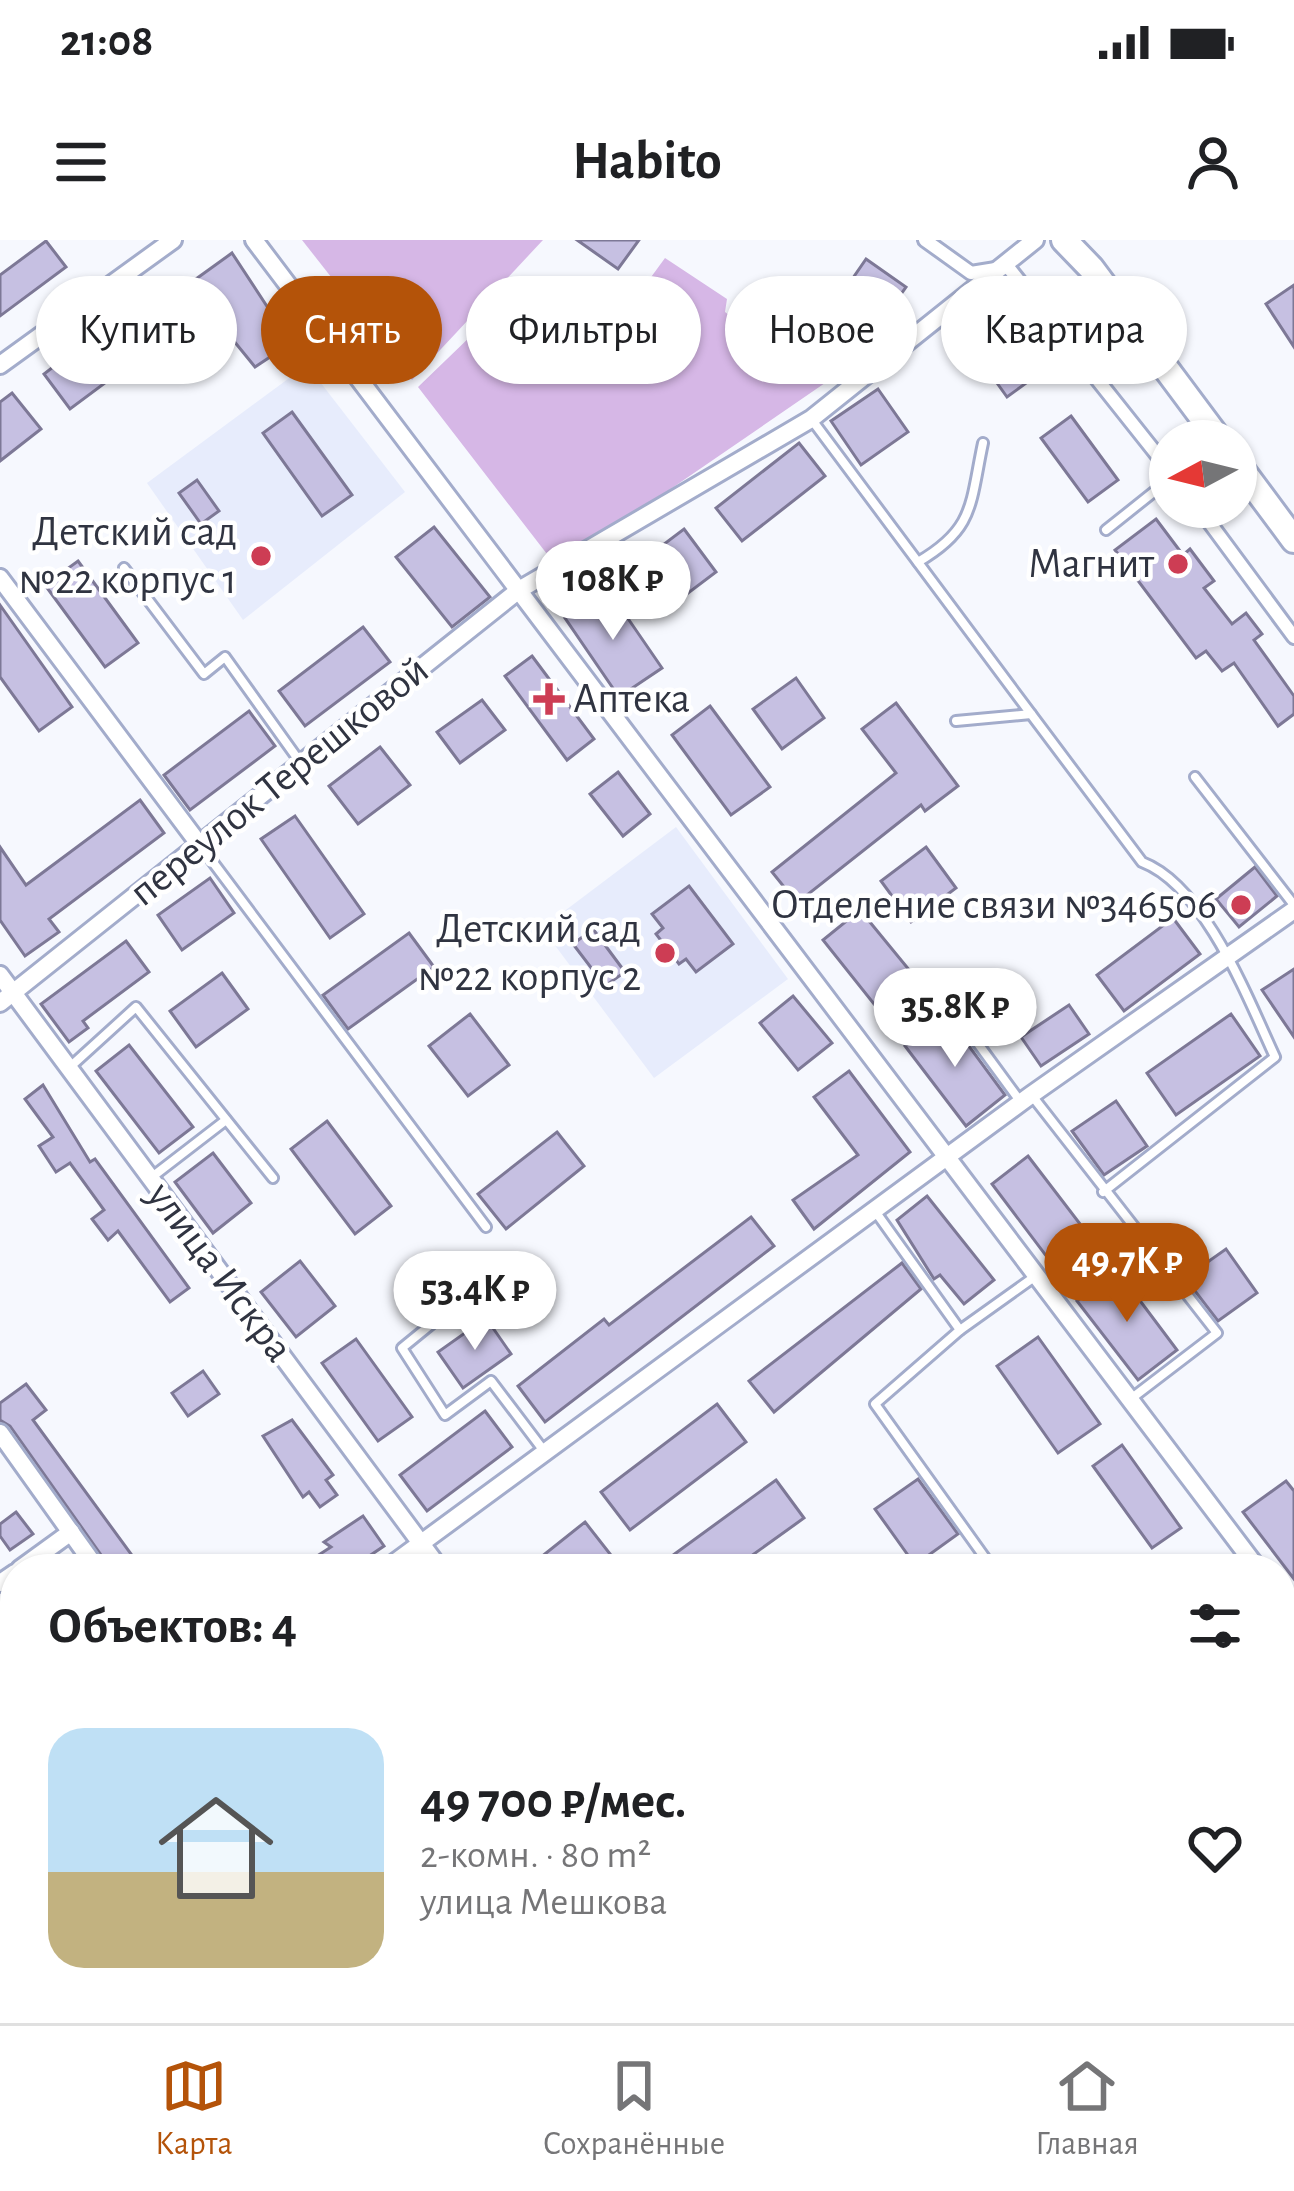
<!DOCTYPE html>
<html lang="ru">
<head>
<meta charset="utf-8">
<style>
  body { margin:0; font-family:"Alegreya Sans",sans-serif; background:#f2f2f2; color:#202124; height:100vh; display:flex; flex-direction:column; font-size:45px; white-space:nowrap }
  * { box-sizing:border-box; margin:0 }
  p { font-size:39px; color:#757577 }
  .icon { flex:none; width:66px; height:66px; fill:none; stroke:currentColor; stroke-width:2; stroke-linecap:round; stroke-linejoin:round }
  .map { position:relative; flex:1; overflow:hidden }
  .drawer { position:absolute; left:0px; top:1314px; width:1296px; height:471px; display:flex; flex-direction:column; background:#fff; border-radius:48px 48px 0 0; box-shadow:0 3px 9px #0004 }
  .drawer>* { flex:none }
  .hud { position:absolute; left:36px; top:36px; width:1224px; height:108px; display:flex; gap:24px }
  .needle { width:78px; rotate:263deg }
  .fabs { position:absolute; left:1149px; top:180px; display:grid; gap:24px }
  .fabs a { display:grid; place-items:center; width:108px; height:108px; border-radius:50%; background:#fff; box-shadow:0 3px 9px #0004; font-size:60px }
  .price { position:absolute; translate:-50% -102px; padding:0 27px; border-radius:42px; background:#fff; color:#222; font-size:39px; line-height:78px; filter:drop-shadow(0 3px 6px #0008) }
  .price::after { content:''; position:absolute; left:50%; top:72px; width:36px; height:27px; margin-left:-18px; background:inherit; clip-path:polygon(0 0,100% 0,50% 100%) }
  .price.active { background:#b45309; color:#fff }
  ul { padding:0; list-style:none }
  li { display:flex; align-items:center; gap:36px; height:300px; padding:0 48px }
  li+li { border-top:3px solid #e0e0e0 }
  li span { display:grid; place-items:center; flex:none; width:336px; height:240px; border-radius:36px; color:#555 }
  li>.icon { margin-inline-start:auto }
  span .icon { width:144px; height:144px; fill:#fffc; stroke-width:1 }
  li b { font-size:51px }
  h2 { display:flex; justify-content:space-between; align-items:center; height:144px; padding:0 48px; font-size:51px }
  .pill { padding:0 42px; border-radius:54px; background:#fff; box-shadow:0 3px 9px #0004; font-size:42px; line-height:108px }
  .pill.active { background:#b45309; color:#fff }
  .status { display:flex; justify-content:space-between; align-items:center; height:84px; padding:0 60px; background:#fff; direction:ltr }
  .status svg { height:33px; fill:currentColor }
  header { display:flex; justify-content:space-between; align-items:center; height:156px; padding:0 48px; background:#fff; font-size:54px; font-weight:600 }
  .menu { display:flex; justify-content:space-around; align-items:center; height:168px; border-top:3px solid #e0e0e0; background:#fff; font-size:33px; color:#757577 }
  .menu a { display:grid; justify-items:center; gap:6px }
  .menu .active { color:#b45309 }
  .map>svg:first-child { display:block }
</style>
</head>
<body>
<div class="status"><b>21:08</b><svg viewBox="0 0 49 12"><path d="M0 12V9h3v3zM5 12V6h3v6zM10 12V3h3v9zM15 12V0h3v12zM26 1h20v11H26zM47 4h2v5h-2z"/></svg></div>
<header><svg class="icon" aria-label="menu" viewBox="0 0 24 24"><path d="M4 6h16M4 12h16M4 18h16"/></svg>Habito<svg class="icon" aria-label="person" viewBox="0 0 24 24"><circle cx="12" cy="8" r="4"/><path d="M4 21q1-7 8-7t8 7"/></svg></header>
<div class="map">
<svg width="1294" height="1783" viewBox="0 0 1294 1783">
  <rect width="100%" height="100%" fill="#f6f8fe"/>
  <g fill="#e7ecfc">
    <polygon points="307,125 405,252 243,380 147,243"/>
    <polygon points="676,587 788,739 654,838 542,688"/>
    <polygon points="1294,1616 1294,1783 1241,1783 1232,1770 1281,1770 1281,1625"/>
    <polygon points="420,1770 557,1770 566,1783 428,1783"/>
  </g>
  <g fill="#d6b7e6">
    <polygon points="302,0 543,0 412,140"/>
    <polygon points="665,18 727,59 725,72 760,97 774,91 825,143 557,327 418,147 529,40 608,96"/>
  </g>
  <g fill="#c6c0e2" stroke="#7d7896" stroke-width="3">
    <polygon points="577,0 639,0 618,29"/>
    <polygon points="46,1 66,27 0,76 0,35"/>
    <polygon points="232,13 291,103 255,127 216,79 159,113 139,80"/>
    <polygon points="866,19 906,47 881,82 842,54"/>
    <polygon points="1294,45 1294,107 1266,64"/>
    <polygon points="989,64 1040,133 1007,157 957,87"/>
    <polygon points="90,98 117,134 70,169 44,134"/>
    <polygon points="878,149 908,192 861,225 831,181"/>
    <polygon points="12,153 41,189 0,221 0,162"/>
    <polygon points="292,172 352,255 322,276 263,193"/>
    <polygon points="1071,176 1118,240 1088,262 1041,198"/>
    <polygon points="799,203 825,236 742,301 716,268"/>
    <polygon points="197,240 219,271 201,284 179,253"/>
    <polygon points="1156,279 1183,315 1190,309 1214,341 1204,348 1232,384 1246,373 1262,394 1254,400 1294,456 1294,474 1278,486 1234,423 1222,431 1206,411 1196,418 1115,310"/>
    <polygon points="434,287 490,357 452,387 396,317"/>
    <polygon points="684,289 716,332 671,366 639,323"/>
    <polygon points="78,321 138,403 105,427 45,345"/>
    <polygon points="607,348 662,428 619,457 565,378"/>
    <polygon points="0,365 72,467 39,491 0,437"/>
    <polygon points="363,387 390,422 305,486 279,451"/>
    <polygon points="532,416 594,499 567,520 505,436"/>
    <polygon points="796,438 824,478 782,509 753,469"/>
    <polygon points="482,460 505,490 460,523 437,492"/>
    <polygon points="896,463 958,546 925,571 921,565 797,663 772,632 896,533 862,489"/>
    <polygon points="710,466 770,547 731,575 672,495"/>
    <polygon points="249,471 275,506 190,570 164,535"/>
    <polygon points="380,507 410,545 358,584 329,546"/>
    <polygon points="618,532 650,574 623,596 590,554"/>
    <polygon points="140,560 164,593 49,679 59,692 25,716 0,680 0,607 26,645"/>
    <polygon points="295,576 364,674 330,698 261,599"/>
    <polygon points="926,607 956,648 911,682 881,641"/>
    <polygon points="1255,627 1277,656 1239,687 1216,659"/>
    <polygon points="210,638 234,673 182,710 158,675"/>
    <polygon points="689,646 733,704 696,732 686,719 679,724 656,694 663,688 652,674"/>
    <polygon points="860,670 924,748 886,779 823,700"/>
    <polygon points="1173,678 1200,714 1124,771 1097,735"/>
    <polygon points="593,689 625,732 605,746 573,704"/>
    <polygon points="409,693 434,727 348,789 323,755"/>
    <polygon points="126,701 149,732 83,781 88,788 69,802 41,764"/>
    <polygon points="1294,729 1294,797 1262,750"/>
    <polygon points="222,733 248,769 196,807 170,771"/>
    <polygon points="793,756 832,803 798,830 760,783"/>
    <polygon points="1069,765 1089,794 1041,826 1021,797"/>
    <polygon points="470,774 509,825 468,856 429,806"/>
    <polygon points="1231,774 1260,816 1176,875 1147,833"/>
    <polygon points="946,775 1005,855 966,886 905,806"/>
    <polygon points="129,805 193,887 159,913 96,831"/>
    <polygon points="849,831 910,912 814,989 793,960 858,915 814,857"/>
    <polygon points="43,845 90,922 95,919 189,1048 170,1062 118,991 108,1000 92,979 104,970 70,923 56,932 39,906 53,897 25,859"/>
    <polygon points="1116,861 1147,906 1104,935 1072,891"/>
    <polygon points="327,881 391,966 355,994 291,909"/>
    <polygon points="557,892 584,926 506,989 478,954"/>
    <polygon points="213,913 251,963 213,993 175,942"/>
    <polygon points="1028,916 1090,997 1053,1025 992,944"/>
    <polygon points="927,956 994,1040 964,1064 940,1035 934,1039 897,980"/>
    <polygon points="751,977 774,1006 545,1182 518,1146 604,1079 609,1085"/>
    <polygon points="1226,1009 1257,1053 1218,1081 1185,1038"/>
    <polygon points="300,1021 335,1066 296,1097 261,1052"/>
    <polygon points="902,1023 921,1049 774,1172 749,1141"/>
    <polygon points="1117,1030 1177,1110 1138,1140 1077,1061"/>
    <polygon points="486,1078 511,1114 463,1148 438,1112"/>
    <polygon points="1038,1097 1100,1184 1058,1213 997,1126"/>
    <polygon points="356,1099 412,1177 378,1201 322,1123"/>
    <polygon points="203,1131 219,1154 188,1176 172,1153"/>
    <polygon points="26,1144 46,1170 33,1180 142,1329 111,1329 10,1186 0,1180 0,1163"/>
    <polygon points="717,1164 746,1202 630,1290 601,1252"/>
    <polygon points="485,1171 512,1207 427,1271 400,1235"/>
    <polygon points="292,1180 333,1235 326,1240 337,1255 320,1267 309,1252 303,1257 263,1196"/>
    <polygon points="1122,1205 1181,1288 1152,1308 1093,1226"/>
    <polygon points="918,1239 958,1294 915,1325 875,1269"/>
    <polygon points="776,1240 804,1278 733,1329 654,1329"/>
    <polygon points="1286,1241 1294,1251 1294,1339 1243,1272"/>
    <polygon points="16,1272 33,1294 10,1310 0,1296 0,1284"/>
    <polygon points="363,1276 384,1306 350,1329 297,1329 331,1307 324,1302"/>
    <polygon points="585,1282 614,1319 601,1329 526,1329"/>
  </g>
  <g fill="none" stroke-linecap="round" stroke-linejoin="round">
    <g stroke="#a3accb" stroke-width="14">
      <g id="service">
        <polyline points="812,180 1031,474"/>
        <polyline points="1106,290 1170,239"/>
        <path d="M918,322c57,-33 52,-58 65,-119"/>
        <polyline points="124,328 204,434 225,417 300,522"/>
        <path d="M956,481l75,-7 111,148c63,24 106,137 133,195l-172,135"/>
        <polyline points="1195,537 1294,665"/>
        <polyline points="200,605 486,987"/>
        <polyline points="960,779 1020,861"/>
        <polyline points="70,827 136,767 273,938"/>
        <polyline points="1033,857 1217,1093 1132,1158"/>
        <polyline points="152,937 226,880"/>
        <polyline points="875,971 960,1090 1037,1035"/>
        <polyline points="505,1024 402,1108 445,1175 491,1141 544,1211"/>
        <polyline points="960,1090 875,1164 993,1329"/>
        <polyline points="501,1770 510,1783"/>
      </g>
    </g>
    <g stroke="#a3accb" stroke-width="18">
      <g id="pedestrian">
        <polyline points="925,0 971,33 1008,27 1170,231"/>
        <polyline points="1198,267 1294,397"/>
      </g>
    </g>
    <g stroke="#a3accb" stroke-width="22">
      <g id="minor">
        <polyline points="254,0 1258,1329"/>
        <polyline points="0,125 173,0"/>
        <polyline points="0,338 199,604"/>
        <polyline points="0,735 440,1329"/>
        <polyline points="0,763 519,350 811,179 1035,0"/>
        <polyline points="0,1193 97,1329"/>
        <polyline points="20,1329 71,1292"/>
        <polyline points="386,1329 1031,855 1294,670"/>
        <polyline points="0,1343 15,1333"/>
        <polyline points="1281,1360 1294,1377"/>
        <polyline points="0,1612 15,1601"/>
        <polyline points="402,1770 411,1783"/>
        <polyline points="756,1770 765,1783"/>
        <polyline points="207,1783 224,1770"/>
      </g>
    </g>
    <g stroke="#a3accb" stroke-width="30">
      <g id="secondary">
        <polyline points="1281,1588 1294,1579"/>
        <polyline points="1016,1783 1034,1770"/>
      </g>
    </g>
    <g stroke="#a3accb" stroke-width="30">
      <g id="primary">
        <polyline points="1064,0 1091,28 1220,201"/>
        <polyline points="1236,222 1294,300"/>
      </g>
    </g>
    <use href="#service" stroke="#fff" stroke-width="8"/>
    <use href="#pedestrian" stroke="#fff" stroke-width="12"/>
    <use href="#minor" stroke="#fff" stroke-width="16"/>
    <use href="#secondary" stroke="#fff" stroke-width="24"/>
    <use href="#primary" stroke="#fff" stroke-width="24"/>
  </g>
  <g fill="#cd3d54" stroke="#fff" stroke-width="4.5">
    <circle cx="261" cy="316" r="12"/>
    <circle cx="1178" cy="324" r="12"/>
    <path d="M543 441h12v12h12v12h-12v12h-12v-12h-12v-12h12z"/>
    <circle cx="1241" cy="665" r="12"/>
    <circle cx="665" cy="713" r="12"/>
  </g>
  <g text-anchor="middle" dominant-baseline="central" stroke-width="9" stroke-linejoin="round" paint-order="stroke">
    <g font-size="42" fill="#303441" stroke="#fff" text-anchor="end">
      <text x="237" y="292">Детский сад<tspan x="237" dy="48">№22 корпус 1</tspan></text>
      <text x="1154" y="324">Магнит</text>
      <text x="573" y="459" text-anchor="start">Аптека</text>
      <text x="1217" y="665">Отделение связи №346506</text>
      <text x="641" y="689">Детский сад<tspan x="641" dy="48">№22 корпус 2</tspan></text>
    </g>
    <g font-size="42" fill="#303441" stroke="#fff">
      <text transform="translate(279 541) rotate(-39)">переулок Терешковой</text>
      <text transform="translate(220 1032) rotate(53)">улица Искра</text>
    </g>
  </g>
</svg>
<div class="fabs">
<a><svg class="needle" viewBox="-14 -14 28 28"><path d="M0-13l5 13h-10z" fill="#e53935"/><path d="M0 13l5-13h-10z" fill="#757577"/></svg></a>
</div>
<b class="price" style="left:613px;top:403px">108K ₽</b>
<b class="price" style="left:955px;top:830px">35.8K ₽</b>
<b class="price active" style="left:1127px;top:1085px">49.7K ₽</b>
<b class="price" style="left:475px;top:1113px">53.4K ₽</b>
<div class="hud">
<a class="pill">Купить</a>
<a class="pill active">Снять</a>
<a class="pill">Фильтры</a>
<a class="pill">Новое</a>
<a class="pill">Квартира</a>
</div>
<section class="drawer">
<h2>Объектов: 4<svg class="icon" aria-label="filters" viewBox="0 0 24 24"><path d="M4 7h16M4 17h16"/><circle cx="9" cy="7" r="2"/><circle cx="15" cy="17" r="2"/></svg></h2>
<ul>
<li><span style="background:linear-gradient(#bfe0f5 60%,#c2b280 0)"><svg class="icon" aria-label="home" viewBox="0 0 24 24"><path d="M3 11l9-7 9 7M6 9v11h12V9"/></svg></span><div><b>49 700 ₽/мес.</b><p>2-комн. · 80 m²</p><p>улица Мешкова</p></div><svg class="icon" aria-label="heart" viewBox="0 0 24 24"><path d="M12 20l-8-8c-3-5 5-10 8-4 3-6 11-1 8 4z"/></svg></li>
</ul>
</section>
</div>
<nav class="menu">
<a class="active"><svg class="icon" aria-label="map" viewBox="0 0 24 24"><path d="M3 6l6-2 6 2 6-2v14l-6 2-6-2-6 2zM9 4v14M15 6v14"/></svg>Карта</a>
<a><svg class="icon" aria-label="saved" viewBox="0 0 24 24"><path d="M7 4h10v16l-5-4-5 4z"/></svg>Сохранённые</a>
<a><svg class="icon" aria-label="home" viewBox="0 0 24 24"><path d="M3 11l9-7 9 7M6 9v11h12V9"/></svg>Главная</a>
</nav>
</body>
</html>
